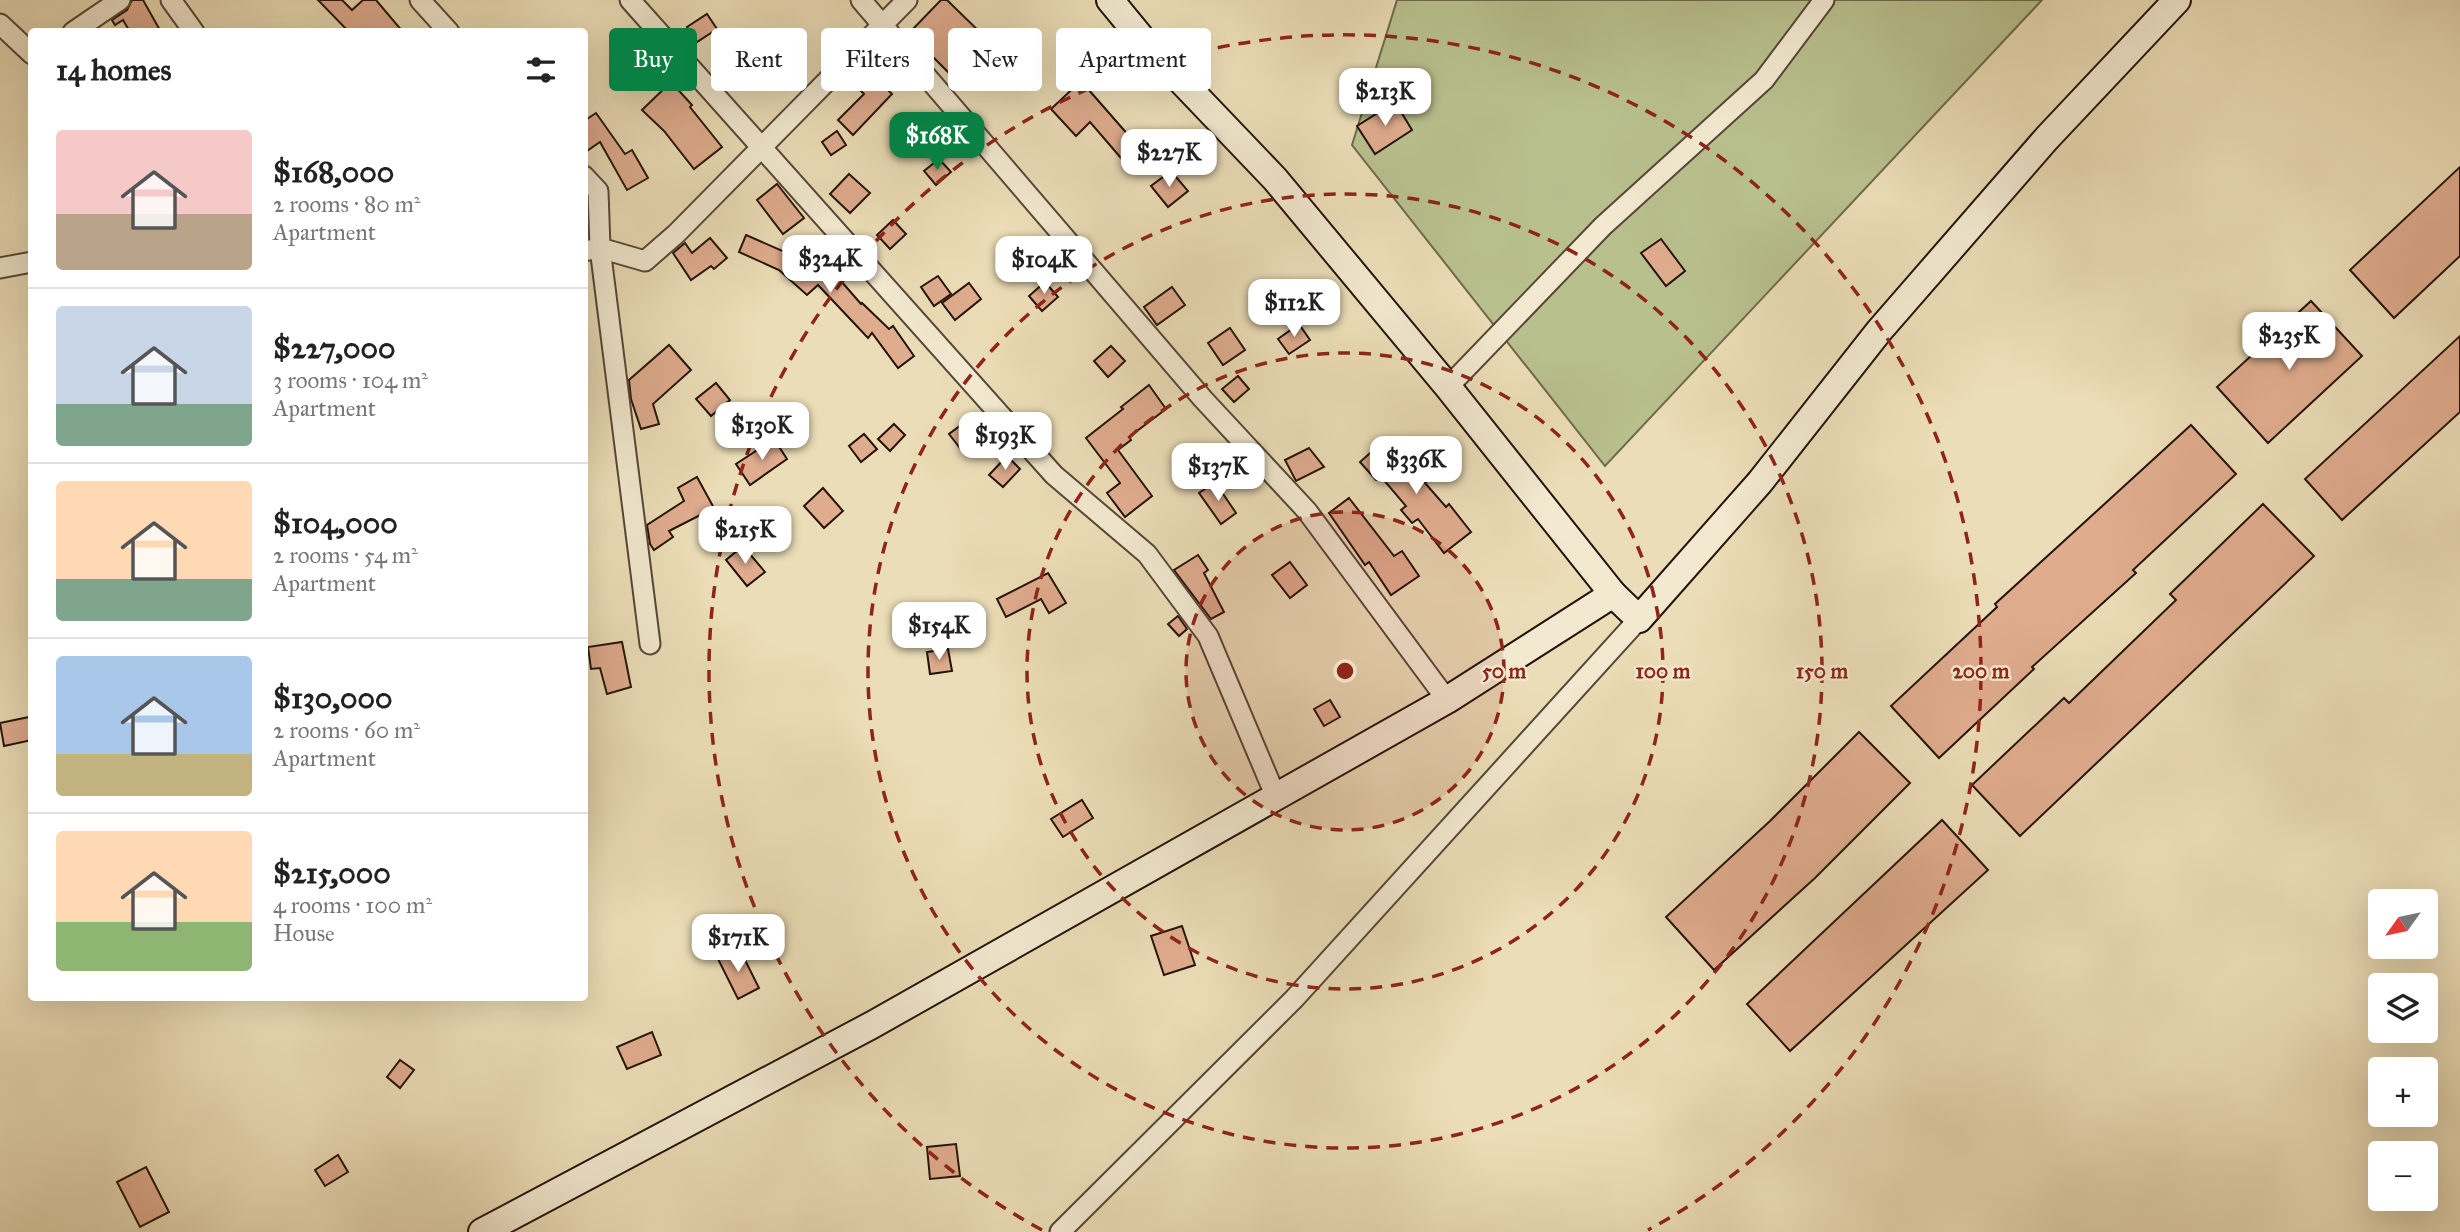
<!DOCTYPE html>
<html lang="en">
<head>
<meta charset="utf-8">
<style>
  body { margin:0; font-family:"IM FELL Great Primer",serif; background:#f6f6f6; color:#222; height:100vh; display:flex; flex-direction:column; font-size:26px; white-space:nowrap }
  * { box-sizing:border-box; margin:0 }
  p { font-size:23px; color:#767676 }
  .icon { flex:none; width:38px; height:38px; fill:none; stroke:currentColor; stroke-width:2; stroke-linecap:round; stroke-linejoin:round }
  .map { position:relative; flex:1; overflow:hidden }
  .sheet { position:absolute; left:28px; top:28px; width:560px; height:973px; display:flex; flex-direction:column; background:#fff; border-radius:7px; box-shadow:0 7px 28px #0002 }
  .sheet>* { flex:none }
  .top-card { position:absolute; left:609px; top:28px; width:665px; height:63px; display:flex; gap:14px }
  .needle { width:46px; rotate:237deg }
  .controls { position:absolute; left:2368px; top:889px; display:grid; gap:14px }
  .controls a { display:grid; place-items:center; width:70px; height:70px; border-radius:7px; background:#fff; box-shadow:0 7px 28px #0002; font-size:35px }
  .price { position:absolute; translate:-50% -60px; padding:0 16px; border-radius:14px; background:#fff; color:#222; font-size:23px; line-height:46px; filter:drop-shadow(0 2px 4px #0008) }
  .price::after { content:''; position:absolute; left:50%; top:42px; width:21px; height:16px; margin-left:-10px; background:inherit; clip-path:polygon(0 0,100% 0,50% 100%) }
  .price.active { background:#0b8043; color:#fff }
  ul { padding:0; list-style:none }
  li { display:flex; align-items:center; gap:21px; height:175px; padding:0 28px }
  li+li { border-top:2px solid #e0e0e0 }
  li span { display:grid; place-items:center; flex:none; width:196px; height:140px; border-radius:7px; color:#555 }
  li>.icon { margin-inline-start:auto }
  span .icon { width:84px; height:84px; fill:#fffc; stroke-width:1 }
  li b { font-size:30px }
  h2 { display:flex; justify-content:space-between; align-items:center; height:84px; padding:0 28px; font-size:30px }
  .pill { padding:0 24px; border-radius:7px; background:#fff; box-shadow:0 7px 28px #0002; font-size:24px; line-height:63px }
  .pill.active { background:#0b8043; color:#fff }
  .map>svg:first-child { display:block }
</style>
</head>
<body>
<div class="map">
<svg width="2460" height="1232" viewBox="0 0 2460 1232">
  <rect width="100%" height="100%" fill="#ebddb7"/>
  <filter id="stains"><feTurbulence type="fractalNoise" baseFrequency=".00286" numOctaves="4"/><feColorMatrix values="0 0 0 0 .2 0 0 0 0 .09 0 0 0 0 .02 0 0 0 .5 -.17"/></filter>
  <radialGradient id="worn" r=".72"><stop offset=".6" stop-color="#630" stop-opacity="0"/><stop offset="1" stop-color="#630" stop-opacity=".3"/></radialGradient>
  <polygon fill="#b8c08e" stroke="#6e6a4c" stroke-width="2" points="1397,0 2042,0 1605,466 1352,145"/>
  <g fill="#dfac8e" stroke="#25130b" stroke-width="2">
    <polygon points="132,0 143,0 161,32 130,32 123,20 115,25 112,20 127,10"/>
    <polygon points="318,0 342,0 352,10 363,0 376,0 403,32 349,32"/>
    <polygon points="941,0 947,0 992,44 956,80 909,33"/>
    <polygon points="707,14 717,29 697,42 687,27"/>
    <polygon points="748,49 762,62 739,85 726,71"/>
    <polygon points="874,76 892,94 853,135 838,120 864,94 860,90"/>
    <polygon points="1081,81 1137,145 1121,158 1090,122 1076,136 1051,109"/>
    <polygon points="671,82 692,105 690,107 722,147 694,169 664,131 642,110"/>
    <polygon points="1395,102 1412,130 1375,154 1357,126"/>
    <polygon points="596,113 625,154 632,150 648,178 627,190 600,142 584,153 584,121"/>
    <polygon points="837,131 846,145 831,155 822,142"/>
    <polygon points="939,159 951,172 936,185 924,171"/>
    <polygon points="2460,167 2460,256 2394,318 2350,270"/>
    <polygon points="1171,171 1188,191 1168,207 1151,186"/>
    <polygon points="849,174 870,193 850,213 830,194"/>
    <polygon points="777,184 804,218 783,234 757,200"/>
    <polygon points="893,220 906,234 890,249 877,235"/>
    <polygon points="746,235 835,274 861,304 862,303 889,329 893,326 914,356 898,368 872,333 868,338 818,285 807,295 779,270 739,252"/>
    <polygon points="710,238 727,258 714,269 711,266 691,280 673,253 685,243 692,253"/>
    <polygon points="1661,239 1685,271 1666,286 1641,253"/>
    <polygon points="938,276 951,294 934,306 921,287"/>
    <polygon points="1045,282 1058,297 1042,311 1029,296"/>
    <polygon points="969,283 981,299 955,320 942,303"/>
    <polygon points="1172,287 1185,305 1157,325 1144,307"/>
    <polygon points="2311,301 2362,356 2268,443 2217,387"/>
    <polygon points="1299,324 1310,340 1289,354 1278,339"/>
    <polygon points="1230,328 1245,350 1223,365 1208,343"/>
    <polygon points="2460,336 2460,412 2342,520 2305,479"/>
    <polygon points="669,345 691,370 653,404 659,424 641,429 631,399 629,380"/>
    <polygon points="1111,346 1125,361 1108,377 1094,361"/>
    <polygon points="1238,376 1249,389 1234,402 1222,389"/>
    <polygon points="716,383 730,400 711,416 696,399"/>
    <polygon points="1149,385 1166,409 1129,437 1131,440 1118,450 1152,496 1125,517 1107,493 1120,483 1086,438 1123,409 1121,407"/>
    <polygon points="968,420 982,439 963,452 949,434"/>
    <polygon points="894,424 905,435 890,451 878,439"/>
    <polygon points="2191,425 2236,474 2133,570 2136,573 2032,667 2034,669 1939,758 1891,706 1997,607 1995,604"/>
    <polygon points="864,434 877,449 861,462 849,446"/>
    <polygon points="1387,438 1415,470 1416,468 1427,481 1425,483 1446,507 1449,504 1471,532 1444,553 1418,519 1412,523 1401,510 1406,506 1383,479 1376,480 1360,462"/>
    <polygon points="774,439 787,459 750,485 736,464"/>
    <polygon points="1309,448 1324,467 1296,481 1285,460"/>
    <polygon points="1007,456 1020,469 1003,487 989,475"/>
    <polygon points="697,477 714,508 669,531 673,537 654,550 650,544 647,525 684,501 678,488"/>
    <polygon points="1215,482 1236,513 1221,524 1199,493"/>
    <polygon points="823,488 843,511 824,528 804,506"/>
    <polygon points="1349,498 1394,556 1402,551 1419,576 1391,595 1369,562 1365,565 1329,513"/>
    <polygon points="2263,504 2314,556 2020,836 1972,785 2064,698 2069,703 2176,600 2170,594"/>
    <polygon points="743,546 765,572 747,586 726,560"/>
    <polygon points="1198,555 1208,570 1204,573 1224,612 1211,619 1174,570"/>
    <polygon points="1290,562 1307,585 1290,598 1272,575"/>
    <polygon points="1048,573 1066,603 1049,613 1041,599 1006,617 997,599"/>
    <polygon points="1178,616 1187,629 1179,636 1168,624"/>
    <polygon points="622,642 631,687 607,694 600,668 591,669 588,647"/>
    <polygon points="948,649 952,671 930,674 927,652"/>
    <polygon points="1330,700 1340,717 1324,726 1314,709"/>
    <polygon points="29,717 32,740 4,746 0,723"/>
    <polygon points="1859,732 1910,783 1815,878 1714,970 1666,917 1770,821"/>
    <polygon points="1082,800 1093,818 1063,837 1051,819"/>
    <polygon points="1942,820 1988,870 1790,1051 1747,1004"/>
    <polygon points="1182,926 1195,965 1164,975 1151,936"/>
    <polygon points="739,948 759,988 738,999 718,959"/>
    <polygon points="652,1032 661,1055 627,1069 617,1047"/>
    <polygon points="400,1060 414,1070 400,1088 387,1077"/>
    <polygon points="956,1144 960,1176 930,1179 927,1147"/>
    <polygon points="338,1155 348,1172 325,1186 315,1170"/>
    <polygon points="146,1167 169,1212 140,1227 117,1182"/>
  </g>
  <g fill="none" stroke-linecap="round" stroke-linejoin="round">
    <g stroke="#564636" stroke-width="23">
      <g id="street">
        <polyline points="171,0 194,32"/>
        <polyline points="420,0 449,32"/>
        <polyline points="630,0 1054,475 1147,554 1208,636 1276,797"/>
        <polyline points="861,0 1203,399 1307,511 1447,700"/>
        <polyline points="0,24 32,54"/>
        <polyline points="73,32 120,0"/>
        <polyline points="584,176 598,191 600,248 650,644"/>
        <polyline points="584,251 600,248 645,261 676,234 907,0"/>
        <polyline points="0,268 32,262"/>
        <polyline points="1448,387 1603,226 1764,80 1824,0"/>
        <polyline points="1060,1232 1294,999 1639,619"/>
      </g>
    </g>
    <g stroke="#25130b" stroke-width="30">
      <g id="secondary">
        <polyline points="1110,0 1147,45 1275,179 1448,387 1613,594"/>
        <polyline points="482,1232 872,1025 1447,700 1613,594 1639,619 1760,482 1879,331 2047,138 2177,0"/>
      </g>
    </g>
    <use href="#street" stroke="#f2e9d0" stroke-width="19"/>
    <use href="#secondary" stroke="#f2e9d0" stroke-width="26"/>
  </g>
  <circle cx="1345" cy="671" r="159" fill="#8f2418" fill-opacity=".12"/>
  <g fill="none" stroke="#8f2418" stroke-width="3.5" stroke-dasharray="12 9">
    <circle cx="1345" cy="671" r="159"/>
    <circle cx="1345" cy="671" r="318"/>
    <circle cx="1345" cy="671" r="477"/>
    <path d="M1042 1230A636 636 0 1 1 1648 1230"/>
  </g>
  <circle cx="1345" cy="671" r="10" fill="#8f2418" stroke="#f2e9d0" stroke-width="3.5"/>
  <g font-size="21" text-anchor="middle" font-weight="bold" fill="#8f2418" stroke="#f2e9d0" stroke-width="5" stroke-linejoin="round" paint-order="stroke">
    <text x="1504" y="678">50 m</text>
    <text x="1663" y="678">100 m</text>
    <text x="1822" y="678">150 m</text>
    <text x="1981" y="678">200 m</text>
  </g>
  <rect width="100%" height="100%" filter="url(#stains)"/>
  <rect width="100%" height="100%" fill="url(#worn)"/>
</svg>
<div class="controls">
<a><svg class="needle" viewBox="-14 -14 28 28"><path d="M0-13l5 13h-10z" fill="#e53935"/><path d="M0 13l5-13h-10z" fill="#767676"/></svg></a>
<a><svg class="icon" aria-label="layers" viewBox="0 0 24 24"><path d="M12 4l9 5-9 5-9-5zM3 14l9 5 9-5"/></svg></a>
<a>+</a>
<a>−</a>
</div>
<b class="price" style="left:1385px;top:128px">$213K</b>
<b class="price active" style="left:937px;top:172px">$168K</b>
<b class="price" style="left:1169px;top:189px">$227K</b>
<b class="price" style="left:830px;top:295px">$324K</b>
<b class="price" style="left:1044px;top:296px">$104K</b>
<b class="price" style="left:1294px;top:339px">$112K</b>
<b class="price" style="left:2289px;top:372px">$235K</b>
<b class="price" style="left:762px;top:462px">$130K</b>
<b class="price" style="left:1005px;top:472px">$193K</b>
<b class="price" style="left:1416px;top:496px">$336K</b>
<b class="price" style="left:1218px;top:503px">$137K</b>
<b class="price" style="left:745px;top:566px">$215K</b>
<b class="price" style="left:939px;top:662px">$154K</b>
<b class="price" style="left:738px;top:974px">$171K</b>
<div class="top-card">
<a class="pill active">Buy</a>
<a class="pill">Rent</a>
<a class="pill">Filters</a>
<a class="pill">New</a>
<a class="pill">Apartment</a>
</div>
<section class="sheet">
<h2>14 homes<svg class="icon" aria-label="filters" viewBox="0 0 24 24"><path d="M4 7h16M4 17h16"/><circle cx="9" cy="7" r="2"/><circle cx="15" cy="17" r="2"/></svg></h2>
<ul>
<li><span style="background:linear-gradient(#f6c9c9 60%,#b9a48a 0)"><svg class="icon" aria-label="home" viewBox="0 0 24 24"><path d="M3 11l9-7 9 7M6 9v11h12V9"/></svg></span><div><b>$168,000</b><p>2 rooms · 80 m²</p><p>Apartment</p></div></li>
<li><span style="background:linear-gradient(#c9d6e8 70%,#7fa58c 0)"><svg class="icon" aria-label="home" viewBox="0 0 24 24"><path d="M3 11l9-7 9 7M6 9v11h12V9"/></svg></span><div><b>$227,000</b><p>3 rooms · 104 m²</p><p>Apartment</p></div></li>
<li><span style="background:linear-gradient(#ffd9b3 70%,#7fa58c 0)"><svg class="icon" aria-label="home" viewBox="0 0 24 24"><path d="M3 11l9-7 9 7M6 9v11h12V9"/></svg></span><div><b>$104,000</b><p>2 rooms · 54 m²</p><p>Apartment</p></div></li>
<li><span style="background:linear-gradient(#a9c7e8 70%,#c2b280 0)"><svg class="icon" aria-label="home" viewBox="0 0 24 24"><path d="M3 11l9-7 9 7M6 9v11h12V9"/></svg></span><div><b>$130,000</b><p>2 rooms · 60 m²</p><p>Apartment</p></div></li>
<li><span style="background:linear-gradient(#ffd9b3 65%,#8fb573 0)"><svg class="icon" aria-label="home" viewBox="0 0 24 24"><path d="M3 11l9-7 9 7M6 9v11h12V9"/></svg></span><div><b>$215,000</b><p>4 rooms · 100 m²</p><p>House</p></div></li>
</ul>
</section>
</div>
</body>
</html>
